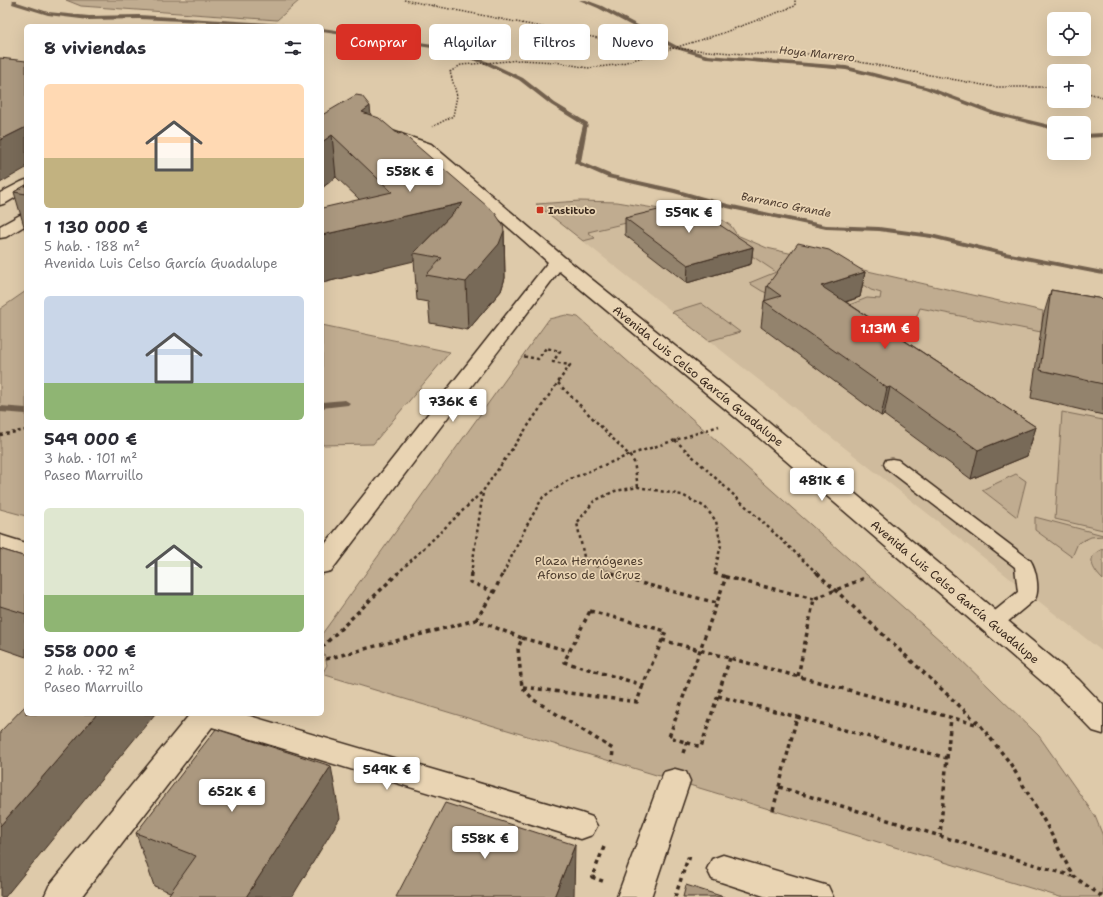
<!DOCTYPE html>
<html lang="es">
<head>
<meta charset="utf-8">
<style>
  body { margin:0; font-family:"Shantell Sans",sans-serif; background:#f2f2f3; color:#2b2b33; height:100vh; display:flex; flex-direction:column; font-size:15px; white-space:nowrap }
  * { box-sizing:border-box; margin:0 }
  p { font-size:13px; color:#7c7c81 }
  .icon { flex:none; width:22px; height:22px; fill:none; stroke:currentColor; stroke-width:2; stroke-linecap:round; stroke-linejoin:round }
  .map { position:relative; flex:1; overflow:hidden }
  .drawer { position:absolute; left:24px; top:24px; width:300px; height:692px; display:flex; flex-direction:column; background:#fff; border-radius:6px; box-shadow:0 4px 16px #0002 }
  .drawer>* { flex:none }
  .guide { position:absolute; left:336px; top:24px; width:380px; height:36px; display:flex; gap:8px }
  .buttons { position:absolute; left:1047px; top:12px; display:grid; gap:8px }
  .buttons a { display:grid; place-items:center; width:44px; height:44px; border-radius:6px; background:#fff; box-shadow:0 4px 16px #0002; font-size:20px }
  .price { position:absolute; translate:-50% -34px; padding:0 9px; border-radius:4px; background:#fff; color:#222; font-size:13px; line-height:26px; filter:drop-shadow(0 1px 2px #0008) }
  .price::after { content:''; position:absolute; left:50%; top:24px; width:12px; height:9px; margin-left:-6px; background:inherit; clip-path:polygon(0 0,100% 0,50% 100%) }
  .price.active { background:#d93025; color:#fff }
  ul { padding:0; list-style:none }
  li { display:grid; align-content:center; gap:8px; height:212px; padding:0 20px }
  li span { display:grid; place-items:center; height:124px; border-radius:6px; color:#555 }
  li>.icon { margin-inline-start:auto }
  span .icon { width:72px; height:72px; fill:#fffc; stroke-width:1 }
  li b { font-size:17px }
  h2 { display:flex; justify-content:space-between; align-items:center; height:48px; padding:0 20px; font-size:17px }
  .chip { padding:0 14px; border-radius:6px; background:#fff; box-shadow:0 4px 16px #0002; font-size:14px; line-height:36px }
  .chip.active { background:#d93025; color:#fff }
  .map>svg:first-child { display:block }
</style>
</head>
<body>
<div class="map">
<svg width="1103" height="897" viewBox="0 0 1103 897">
  <rect width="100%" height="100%" fill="#decaaa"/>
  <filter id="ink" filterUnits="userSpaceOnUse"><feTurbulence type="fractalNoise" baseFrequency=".025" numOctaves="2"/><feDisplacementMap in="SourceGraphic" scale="8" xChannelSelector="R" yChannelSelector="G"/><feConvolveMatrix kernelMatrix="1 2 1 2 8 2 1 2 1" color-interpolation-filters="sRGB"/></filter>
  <g filter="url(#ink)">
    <polygon fill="#cfbb9d" points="580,201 617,202 724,221 731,226 737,235 767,248 1043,311 1043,317 1103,327 1103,652 536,204"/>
    <g fill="#c0ac90" stroke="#7e6b57">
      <polygon points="66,0 300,0 277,20 81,6"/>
      <polygon points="580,201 617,202 672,211 700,213 724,221 731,226 737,235 767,248 1043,311 1041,332 920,308 900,356 831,312 867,298 880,299 881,293 871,290 844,273 783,300 762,291 749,283 776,272 692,216 673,212 588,232 595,238 583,241 536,204"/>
      <polygon points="26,291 26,516 0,509 0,309"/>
      <polygon points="701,303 740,332 709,341 672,312"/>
      <polygon points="566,315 578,317 951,650 1039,736 1095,816 1103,836 1103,897 1060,897 322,674 327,665 324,653 322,653 322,634 549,319"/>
      <polygon points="322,325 450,352 373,444 322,445"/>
      <polygon points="1062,412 1103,420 1103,530 1055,519"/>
      <polygon points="1016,474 1026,481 1017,517 982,490"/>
      <polygon points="1035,517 1103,535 1103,536 1091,537 1078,543 1072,557 1035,530"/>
      <path d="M1103,549v31c-10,-10 -19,-24 0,-31z"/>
    </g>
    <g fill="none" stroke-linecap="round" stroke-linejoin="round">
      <g fill="#72604d" fill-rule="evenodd">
        <polygon points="13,0 17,0 17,2 48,12 89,16 139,15 284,24 287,26 139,19 89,20 48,15 12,4"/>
        <polygon points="579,0 586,0 602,6 677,46 708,55 846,66 929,87 995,112 1054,126 1054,130 991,114 925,89 846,70 706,58 673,48 598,8"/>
        <polygon points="322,28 440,45 489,62 523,78 555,103 588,123 581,162 612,175 675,189 728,204 826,225 879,227 931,234 1005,252 1103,271 1103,275 1005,256 931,238 879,231 826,229 727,208 674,193 608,178 574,163 583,125 551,105 519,80 485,64 439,49 322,32"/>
        <polygon points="1103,133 1103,137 1084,138 1084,134"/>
        <polygon points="345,400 350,403 348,405 322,408 322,402"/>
        <polygon points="0,406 26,408 26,414 0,412"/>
      </g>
      <g stroke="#3b2a1e" stroke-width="3">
        <path id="service" d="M892,459l6,1 132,100c6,8 10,30 5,39l-36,30 -7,2 -7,-2 -3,-5 3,-5 33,-27 -3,-25 -129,-99 -2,-4 2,-4z"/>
      </g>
      <g stroke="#3b2a1e" stroke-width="3">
        <polygon id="pedestrian" points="675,769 686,772 690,781 651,897 617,897 660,781 664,772"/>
      </g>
      <g stroke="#3b2a1e" stroke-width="3">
        <g id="minor">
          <polygon points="386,129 431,144 564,257 757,412 1079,680 1103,705 1103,734 1093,731 1059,696 741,422 559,271 331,571 322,573 322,548 548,262 421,150 381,136 379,133 381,130"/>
          <polygon points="26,180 26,191 6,203 0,205 0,193 21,182"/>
          <polygon points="26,213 26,225 6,237 0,238 0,226 20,215"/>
          <polygon points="0,535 26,543 26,559 0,551"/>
          <polygon points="190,714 243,714 581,813 592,817 597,826 592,835 581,839 212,727 81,897 44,897 49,886"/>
          <polygon points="723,855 828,886 833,897 767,897 712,879 707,869 712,859"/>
        </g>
      </g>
      <g stroke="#3b2a1e" stroke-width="1.5" stroke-dasharray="1.5 1.5" stroke-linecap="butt">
        <polyline points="404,0 618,42 646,46 744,54 817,54 994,87 1054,87"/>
        <polyline points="677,47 720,34 795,6 795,0"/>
        <polyline points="1084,92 1103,97"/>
        <polyline points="432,127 453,116 457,96 450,72 461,65 521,60 556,62 588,68 616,65 673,48"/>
      </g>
      <g stroke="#3b2a1e" stroke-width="2.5" stroke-dasharray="3 3" stroke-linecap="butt">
        <polyline points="558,383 629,455 634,462 638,487"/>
        <polyline points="0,435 26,430"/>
        <polyline points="675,440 818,574"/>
        <polyline points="397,574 483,491 570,365 553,362 560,351 546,348 538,359 522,356"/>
        <polyline points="471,574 483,492"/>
        <polyline points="503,574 527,525 543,497 570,479 629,455 719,426"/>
        <polyline points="615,574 599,568 584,557 577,523 594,501 615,491 638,487 682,495 705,507 716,521 721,545 714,574"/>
      </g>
      <g stroke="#3b2a1e" stroke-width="3.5" stroke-dasharray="4 4" stroke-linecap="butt">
        <polyline points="471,573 470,582 494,592"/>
        <polyline points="612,573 633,581 717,603"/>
        <polyline points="714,573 726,577"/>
        <polyline points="817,573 980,725 1010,763 1046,824 1073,876 1103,897"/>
        <polygon points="590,611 666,631 643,685 564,662"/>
        <polyline points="476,620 494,592 503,573"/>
        <polyline points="522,638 569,651"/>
        <polyline points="662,640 979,725"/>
        <polyline points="322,647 398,573"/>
        <polyline points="730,658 701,747 669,737 726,577 814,599"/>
        <polyline points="326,659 476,620 522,638 518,649 522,687 534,700 613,749 612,761"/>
        <polyline points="798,676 814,599 867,577"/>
        <polyline points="523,687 637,702 643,685"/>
        <polyline points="718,696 797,717"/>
        <polyline points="683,753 687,742"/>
        <polyline points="947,758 951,718"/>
        <polyline points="779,787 1072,876"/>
        <polyline points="773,810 797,717 947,758 940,835"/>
        <polyline points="604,847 592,877 605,882"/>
        <polyline points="675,897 688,858 692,859"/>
      </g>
      <use href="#service" fill="#e9d4b3" fill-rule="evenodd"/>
      <use href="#pedestrian" fill="#e9d4b3" fill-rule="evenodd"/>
      <use href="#minor" fill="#e9d4b3" fill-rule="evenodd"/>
    </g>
    <g fill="#93836d" stroke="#3b2a1e">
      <polygon points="322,115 371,115 504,231 505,278 501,291 468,330 430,323 428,302 417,300 414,260 322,283 359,199 336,177 322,188"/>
      <polygon points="26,185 26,233 14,192"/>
      <polygon points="625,218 753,247 751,264 687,283 625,235"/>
      <polygon points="865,272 860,297 846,302 1036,427 1027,456 971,479 884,415 881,416 761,327 764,301 765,300 767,286"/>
      <polygon points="1051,290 1103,299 1103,415 1031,398 1043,317"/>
      <polygon points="0,549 26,557 26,657 0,648"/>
      <polygon points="340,818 170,892 154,886 136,833"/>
    </g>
    <g fill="#786a59" stroke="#3b2a1e">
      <polygon points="370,106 374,147 362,112"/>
      <polygon points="26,127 26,168 0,183 0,140"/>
      <polygon points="332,135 336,177 322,188 322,142"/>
      <polygon points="463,203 414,253 414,261 322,283 322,235"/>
      <polygon points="504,231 505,278 501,291 468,330 466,282"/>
      <polygon points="753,247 751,264 687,283 688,265"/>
      <polygon points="865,272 860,297 817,311 821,286"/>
      <polygon points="890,387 884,415 881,416 887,388"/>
      <polygon points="1036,427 1027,456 971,479 978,450"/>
      <polygon points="97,714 155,714 5,897 0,897 0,826"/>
      <polygon points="331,766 340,818 292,897 246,897"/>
      <polygon points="575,845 574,897 554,897"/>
    </g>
    <g fill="#ab987f" stroke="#3b2a1e">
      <polygon points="0,58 26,61 26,127 0,140"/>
      <polygon points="356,95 362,96 370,106 362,112 379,118 398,134 402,133 495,213 503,225 504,231 499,244 466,282 426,275 442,258 414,253 463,203 322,235 322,208 392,192 332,135 322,142 322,115"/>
      <polygon points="26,185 26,194 14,192"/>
      <polygon points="687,203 753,247 688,265 625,218"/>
      <polygon points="798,243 829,250 865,272 821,286 1036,427 978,450 890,387 887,388 764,301 781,296 767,286"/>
      <polygon points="1051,290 1103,299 1103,384 1040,370"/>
      <polygon points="0,549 26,557 26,614 0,606"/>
      <polygon points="26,705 26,714 97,714 0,826 0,732"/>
      <polygon points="216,729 331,766 246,897 167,897 196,856 136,833"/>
      <polygon points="445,803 575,845 554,897 396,897"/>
      <polygon points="686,885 724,897 683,897"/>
    </g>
  </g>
  <rect fill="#c8321e" stroke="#e9d4b3" stroke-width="1.5" x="536" y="206" width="8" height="8" rx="2"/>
  <g text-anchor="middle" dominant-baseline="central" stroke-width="3.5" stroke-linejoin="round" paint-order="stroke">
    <g font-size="10" font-weight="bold" fill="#3b2a1e" stroke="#e9d4b3" text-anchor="start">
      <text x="548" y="210">Instituto</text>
    </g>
    <g font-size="11" font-style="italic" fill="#524032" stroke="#e9d4b3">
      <text transform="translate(817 54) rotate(6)">Hoya Marrero</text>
      <text transform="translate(786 205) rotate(11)">Barranco Grande</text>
    </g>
    <g font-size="12" fill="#3b2a1e" stroke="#e9d4b3">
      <text transform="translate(698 376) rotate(39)">Avenida Luis Celso García Guadalupe</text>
      <text transform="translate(955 592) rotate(40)">Avenida Luis Celso García Guadalupe</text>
    </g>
    <g font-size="12" fill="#4f3e2f" stroke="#e9d4b3">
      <text x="589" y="561">Plaza Hermógenes<tspan x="589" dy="14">Afonso de la Cruz</tspan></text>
    </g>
  </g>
</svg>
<div class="buttons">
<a><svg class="icon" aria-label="locate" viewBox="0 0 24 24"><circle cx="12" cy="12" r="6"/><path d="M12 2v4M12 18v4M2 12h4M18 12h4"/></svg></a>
<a>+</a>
<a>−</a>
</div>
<b class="price" style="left:410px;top:193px">558K €</b>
<b class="price" style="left:689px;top:234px">559K €</b>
<b class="price active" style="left:885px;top:350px">1.13M €</b>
<b class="price" style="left:453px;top:423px">736K €</b>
<b class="price" style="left:822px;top:502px">481K €</b>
<b class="price" style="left:387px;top:791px">549K €</b>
<b class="price" style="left:232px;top:813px">652K €</b>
<b class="price" style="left:485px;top:860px">558K €</b>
<div class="guide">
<a class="chip active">Comprar</a>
<a class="chip">Alquilar</a>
<a class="chip">Filtros</a>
<a class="chip">Nuevo</a>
</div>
<section class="drawer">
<h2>8 viviendas<svg class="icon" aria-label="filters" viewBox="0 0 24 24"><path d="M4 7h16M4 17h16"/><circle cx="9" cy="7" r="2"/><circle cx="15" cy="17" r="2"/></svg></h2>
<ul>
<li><span style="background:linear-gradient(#ffd9b3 60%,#c2b280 0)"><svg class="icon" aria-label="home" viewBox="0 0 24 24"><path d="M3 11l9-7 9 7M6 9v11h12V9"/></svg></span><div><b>1 130 000 €</b><p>5 hab. · 188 m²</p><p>Avenida Luis Celso García Guadalupe</p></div></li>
<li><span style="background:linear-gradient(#c9d6e8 70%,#8fb573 0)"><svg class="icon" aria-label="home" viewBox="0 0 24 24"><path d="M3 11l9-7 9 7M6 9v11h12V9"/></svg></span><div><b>549 000 €</b><p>3 hab. · 101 m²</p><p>Paseo Marruillo</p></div></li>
<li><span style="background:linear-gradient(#dfe7d0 70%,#8fb573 0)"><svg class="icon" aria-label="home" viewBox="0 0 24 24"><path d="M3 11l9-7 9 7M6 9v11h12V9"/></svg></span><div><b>558 000 €</b><p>2 hab. · 72 m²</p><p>Paseo Marruillo</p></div></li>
</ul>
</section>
</div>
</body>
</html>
